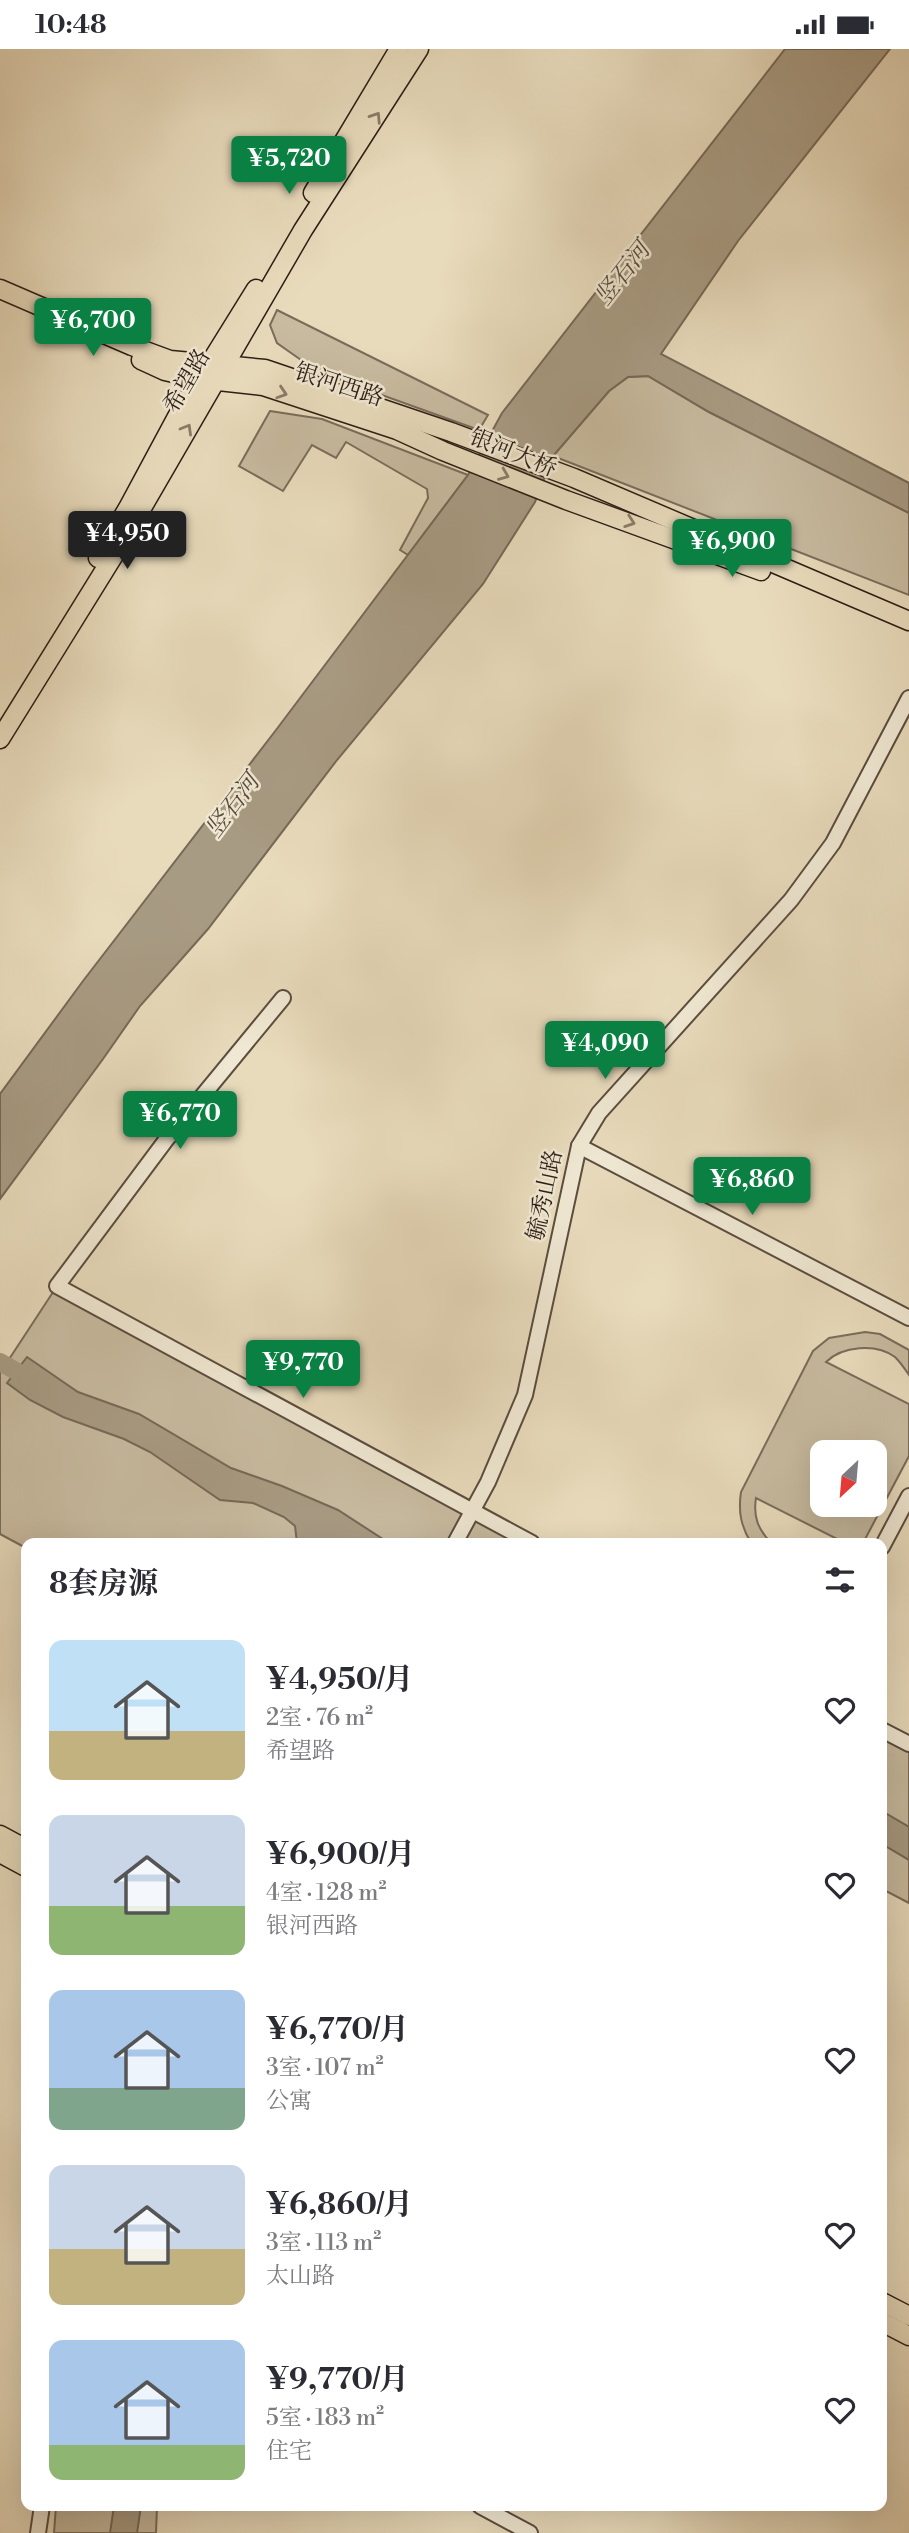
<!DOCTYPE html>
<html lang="zh">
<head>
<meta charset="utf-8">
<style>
  body { margin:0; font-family:"Libre Bodoni","Noto Serif SC",serif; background:#f7f7f7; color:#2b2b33; height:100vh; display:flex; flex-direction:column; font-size:26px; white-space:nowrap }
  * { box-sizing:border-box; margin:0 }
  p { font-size:23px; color:#7c7c81 }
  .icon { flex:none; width:38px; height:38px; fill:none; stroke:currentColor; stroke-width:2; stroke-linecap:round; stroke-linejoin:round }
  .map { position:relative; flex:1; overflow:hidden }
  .sheet { position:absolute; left:21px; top:1489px; width:866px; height:973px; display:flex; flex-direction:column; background:#fff; border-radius:14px; box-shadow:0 7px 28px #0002 }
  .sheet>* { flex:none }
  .needle { width:46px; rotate:206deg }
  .controls { position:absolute; left:810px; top:1391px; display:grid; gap:14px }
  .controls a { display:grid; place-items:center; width:77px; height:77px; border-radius:14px; background:#fff; box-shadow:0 7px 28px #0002; font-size:35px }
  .price { position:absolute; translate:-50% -60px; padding:0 16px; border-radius:7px; background:#0b8043; color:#fff; font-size:23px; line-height:46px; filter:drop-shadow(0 2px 4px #0008) }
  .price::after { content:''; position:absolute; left:50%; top:42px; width:21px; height:16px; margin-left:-10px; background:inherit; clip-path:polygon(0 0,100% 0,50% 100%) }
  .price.on { background:#222; color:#fff }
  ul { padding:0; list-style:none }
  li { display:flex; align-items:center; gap:21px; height:175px; padding:0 28px }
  li span { display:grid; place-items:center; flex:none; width:196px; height:140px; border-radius:14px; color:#555 }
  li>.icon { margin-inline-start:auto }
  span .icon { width:84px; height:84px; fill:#fffc; stroke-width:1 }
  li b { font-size:30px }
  h2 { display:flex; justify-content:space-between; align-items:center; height:84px; padding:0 28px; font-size:30px }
  .status { display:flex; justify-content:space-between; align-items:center; height:49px; padding:0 35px; background:#fff; direction:ltr }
  .status svg { height:19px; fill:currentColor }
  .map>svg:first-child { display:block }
</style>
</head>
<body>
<div class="status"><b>10:48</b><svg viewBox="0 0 49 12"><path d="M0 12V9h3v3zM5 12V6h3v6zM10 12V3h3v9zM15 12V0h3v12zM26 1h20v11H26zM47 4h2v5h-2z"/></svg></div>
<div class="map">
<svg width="909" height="2484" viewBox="0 0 909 2484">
  <rect width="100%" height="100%" fill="#e8dbbc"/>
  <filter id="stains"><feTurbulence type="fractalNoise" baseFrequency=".00286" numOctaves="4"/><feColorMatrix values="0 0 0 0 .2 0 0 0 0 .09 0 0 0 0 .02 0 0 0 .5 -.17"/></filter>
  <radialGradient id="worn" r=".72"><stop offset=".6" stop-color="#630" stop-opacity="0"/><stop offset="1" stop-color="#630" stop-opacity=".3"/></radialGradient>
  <g fill="#c8bba0" stroke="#7a6c5a" stroke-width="2" fill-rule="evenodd">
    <polygon points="277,261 488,366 479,381 343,332 301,311 277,294 270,276"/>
    <polygon points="648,327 709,363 909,464 909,546 553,407 609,342 628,328"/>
    <polygon points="270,362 322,370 468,426 408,506 400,501 428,449 427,440 346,393 336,409 312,396 283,442 239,417"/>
    <polygon points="57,1237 532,1494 26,1494 26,1499 0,1485 0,1324"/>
    <path d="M865,1283l15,2 29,16v25c-4,-6 -9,-13 -14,-18 -19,-14 -53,-11 -69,5l83,42v52l-46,87h-18l-89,-45c-3,19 2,31 15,45h-20c-10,-17 -13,-31 -10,-51l72,-141 16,-13zM822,1404h53v52h-53z"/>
    <polygon points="882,1681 909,1695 909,1854 882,1840"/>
    <polygon points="56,2457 157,2457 156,2484 54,2484"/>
  </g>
  <g fill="#a89b83" stroke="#766957" stroke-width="2">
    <polygon points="785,0 890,0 738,192 661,305 909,434 909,464 709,363 648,327 628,328 609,342 553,407 535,453 483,535 337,711 208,880 140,957 103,1010 0,1150 0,1045 83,932 276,681 468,426 502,364"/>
    <polygon points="27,1308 78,1343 139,1365 231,1419 282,1437 338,1461 389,1494 297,1494 295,1477 284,1468 253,1454 220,1451 150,1403 124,1390 63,1368 30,1351 7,1334"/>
    <polygon points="882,1762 909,1778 909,1811 882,1795"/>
    <polygon points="114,2457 141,2457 137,2484 110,2484"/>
  </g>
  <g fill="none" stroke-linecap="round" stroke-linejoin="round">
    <polyline stroke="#a89b83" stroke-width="18" points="0,1313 37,1334"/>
    <g stroke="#5b4d3f" stroke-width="18">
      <g id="minor">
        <polyline points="283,949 166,1091 57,1237 532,1494"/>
        <polyline points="579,1097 909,1269"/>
        <polyline points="455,1494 488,1433 525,1346 579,1097 599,1064 791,851 833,794 909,649"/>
        <polyline points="882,1498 909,1447"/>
        <polyline points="882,1681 909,1695"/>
        <polyline points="480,2457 530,2484"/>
        <polyline points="38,2484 42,2457"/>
      </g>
    </g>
    <g stroke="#2c1e15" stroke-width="21">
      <g id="major">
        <polyline points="313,144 399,0"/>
        <polyline points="0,240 132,297 170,311 265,320 451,383 574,429 909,572"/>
        <polyline points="141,311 165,322 200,330 263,337 397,381 443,402 566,451 761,522"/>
        <polyline points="98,509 128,459 179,364 256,240"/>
        <polyline points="0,690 124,490 303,181 419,0"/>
        <polyline points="0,1786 26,1800"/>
        <polyline points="0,1804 26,1818"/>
        <polyline points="882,2253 909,2267"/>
        <polyline points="882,2273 909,2287"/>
      </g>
    </g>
    <use href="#minor" stroke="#f0e8d3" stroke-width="14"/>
    <use href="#major" stroke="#e8dbbc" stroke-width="18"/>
  </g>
  <defs><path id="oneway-chevron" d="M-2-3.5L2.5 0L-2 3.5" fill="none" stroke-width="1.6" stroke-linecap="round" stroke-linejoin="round" transform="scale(1.75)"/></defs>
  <g stroke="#8a7c68">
    <use href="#oneway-chevron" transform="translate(376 68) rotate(-57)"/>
    <use href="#oneway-chevron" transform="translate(282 344) rotate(18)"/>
    <use href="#oneway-chevron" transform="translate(187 380) rotate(-60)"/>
    <use href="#oneway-chevron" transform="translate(504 426) rotate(22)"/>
    <use href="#oneway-chevron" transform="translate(630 473) rotate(19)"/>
  </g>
  <g text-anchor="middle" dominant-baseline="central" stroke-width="5" stroke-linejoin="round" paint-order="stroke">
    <g font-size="23" fill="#2c1e15" stroke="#f0e8d3">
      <text transform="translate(187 332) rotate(-60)">希望路</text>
      <text transform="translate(339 336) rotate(18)">银河西路</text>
      <text transform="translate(513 404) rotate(22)">银河大桥</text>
      <text transform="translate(545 1146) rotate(-78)">毓秀山路</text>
    </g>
    <g font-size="24" font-style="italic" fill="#574a3c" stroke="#f0e8d3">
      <text transform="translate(623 225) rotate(-52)">竖石河</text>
      <text transform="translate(233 757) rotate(-53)">竖石河</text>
    </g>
  </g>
  <rect width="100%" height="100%" filter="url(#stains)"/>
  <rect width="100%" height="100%" fill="url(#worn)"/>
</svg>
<div class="controls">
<a><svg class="needle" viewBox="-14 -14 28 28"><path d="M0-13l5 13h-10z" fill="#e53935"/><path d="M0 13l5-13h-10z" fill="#7c7c81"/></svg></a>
</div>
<b class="price" style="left:289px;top:147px">¥5,720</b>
<b class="price" style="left:93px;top:309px">¥6,700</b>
<b class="price on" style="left:127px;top:522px">¥4,950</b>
<b class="price" style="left:732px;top:530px">¥6,900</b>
<b class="price" style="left:605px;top:1032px">¥4,090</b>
<b class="price" style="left:180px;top:1102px">¥6,770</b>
<b class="price" style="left:752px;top:1168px">¥6,860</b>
<b class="price" style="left:303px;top:1351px">¥9,770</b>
<section class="sheet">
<h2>8套房源<svg class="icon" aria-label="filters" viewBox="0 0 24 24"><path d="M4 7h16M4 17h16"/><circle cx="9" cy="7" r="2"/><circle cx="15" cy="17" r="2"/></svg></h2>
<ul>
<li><span style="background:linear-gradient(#bfe0f5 65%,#c2b280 0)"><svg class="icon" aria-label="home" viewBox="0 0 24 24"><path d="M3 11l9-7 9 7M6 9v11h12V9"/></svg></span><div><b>¥4,950/月</b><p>2室 · 76 m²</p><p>希望路</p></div><svg class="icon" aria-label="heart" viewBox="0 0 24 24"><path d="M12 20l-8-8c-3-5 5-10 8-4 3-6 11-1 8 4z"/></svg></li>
<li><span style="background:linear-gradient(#c9d6e8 65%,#8fb573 0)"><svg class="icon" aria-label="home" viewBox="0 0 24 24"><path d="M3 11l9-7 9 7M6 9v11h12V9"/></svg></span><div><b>¥6,900/月</b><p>4室 · 128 m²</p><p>银河西路</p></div><svg class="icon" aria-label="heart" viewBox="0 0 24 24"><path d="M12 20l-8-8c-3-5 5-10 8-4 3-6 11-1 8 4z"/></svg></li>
<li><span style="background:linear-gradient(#a9c7e8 70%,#7fa58c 0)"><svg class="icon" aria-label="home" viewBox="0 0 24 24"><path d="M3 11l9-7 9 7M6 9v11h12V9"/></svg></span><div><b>¥6,770/月</b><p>3室 · 107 m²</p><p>公寓</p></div><svg class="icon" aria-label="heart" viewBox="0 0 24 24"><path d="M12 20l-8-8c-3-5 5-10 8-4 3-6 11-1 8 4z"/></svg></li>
<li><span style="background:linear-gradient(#c9d6e8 60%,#c2b280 0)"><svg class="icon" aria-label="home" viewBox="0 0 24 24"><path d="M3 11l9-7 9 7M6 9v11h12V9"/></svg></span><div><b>¥6,860/月</b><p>3室 · 113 m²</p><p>太山路</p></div><svg class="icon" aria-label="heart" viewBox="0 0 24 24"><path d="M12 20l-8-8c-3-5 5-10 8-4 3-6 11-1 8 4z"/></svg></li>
<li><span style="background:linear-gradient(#a9c7e8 75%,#8fb573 0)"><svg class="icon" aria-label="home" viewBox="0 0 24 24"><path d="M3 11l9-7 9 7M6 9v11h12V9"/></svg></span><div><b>¥9,770/月</b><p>5室 · 183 m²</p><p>住宅</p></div><svg class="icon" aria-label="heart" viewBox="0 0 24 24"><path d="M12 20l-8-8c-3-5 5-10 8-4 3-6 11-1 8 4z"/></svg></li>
</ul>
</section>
</div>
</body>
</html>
